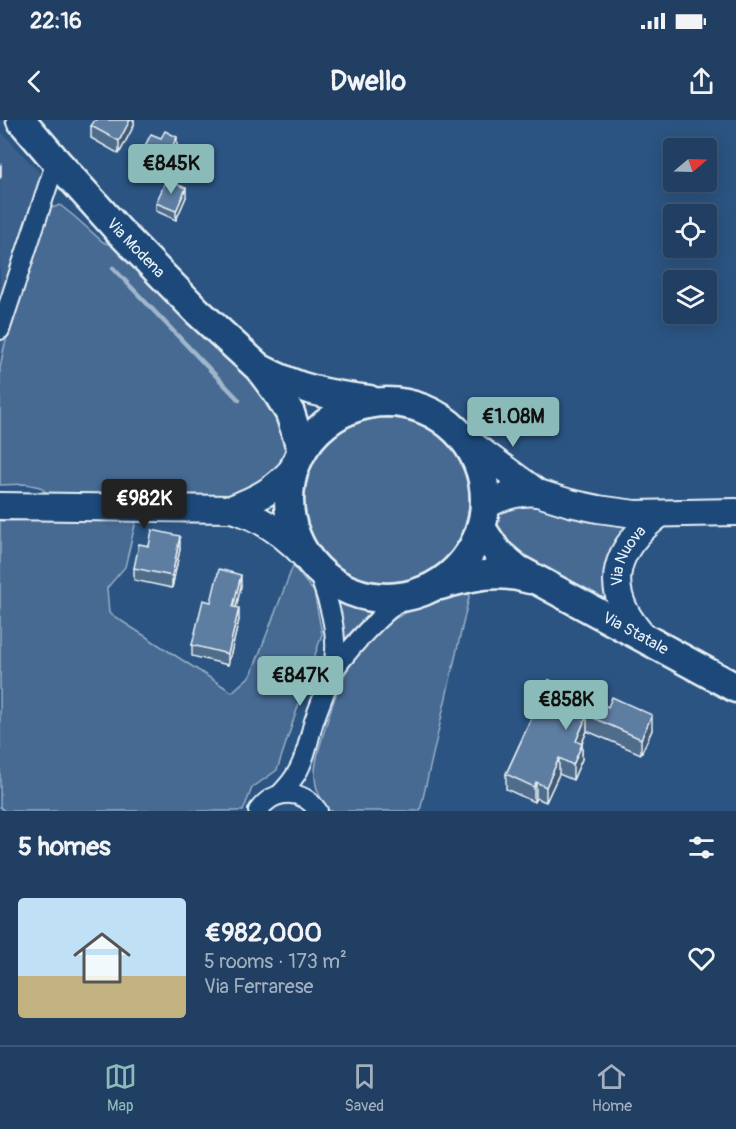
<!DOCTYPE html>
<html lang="en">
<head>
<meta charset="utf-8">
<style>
  body { margin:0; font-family:Pangolin,sans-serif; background:#284668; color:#f1f3f6; height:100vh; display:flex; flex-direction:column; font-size:22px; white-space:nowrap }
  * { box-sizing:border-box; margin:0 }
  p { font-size:20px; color:#a2afbe }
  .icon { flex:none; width:33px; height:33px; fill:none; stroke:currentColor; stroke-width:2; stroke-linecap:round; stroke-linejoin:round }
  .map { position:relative; height:691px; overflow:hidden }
  .side { display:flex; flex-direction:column; background:#203f62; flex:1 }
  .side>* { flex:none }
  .needle { width:39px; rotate:71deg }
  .buttons { position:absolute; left:663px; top:18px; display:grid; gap:12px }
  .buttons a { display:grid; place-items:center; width:54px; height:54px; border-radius:6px; background:#203f62; box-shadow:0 3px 15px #0003,0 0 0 2px #3d5877; font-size:30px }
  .price { position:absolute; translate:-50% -51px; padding:0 14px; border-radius:6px; background:#8bbbb9; color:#111; font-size:20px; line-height:39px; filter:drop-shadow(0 2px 3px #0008) }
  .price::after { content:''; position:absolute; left:50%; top:36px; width:18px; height:14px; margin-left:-9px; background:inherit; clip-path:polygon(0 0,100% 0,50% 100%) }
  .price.active { background:#222; color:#fff }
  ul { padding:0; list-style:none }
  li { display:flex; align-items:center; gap:18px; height:150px; padding:0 18px }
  li span { display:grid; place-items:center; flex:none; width:168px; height:120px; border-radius:6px; color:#555 }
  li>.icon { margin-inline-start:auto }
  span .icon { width:72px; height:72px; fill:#fffc; stroke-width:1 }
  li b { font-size:26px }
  h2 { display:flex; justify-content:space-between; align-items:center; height:72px; padding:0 18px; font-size:26px }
  .status { display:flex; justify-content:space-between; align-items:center; height:42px; padding:0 30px; background:#203f62; direction:ltr }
  .status svg { height:16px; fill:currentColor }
  header { display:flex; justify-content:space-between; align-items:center; height:78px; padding:0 18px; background:#203f62; font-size:27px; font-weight:700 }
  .tabs { display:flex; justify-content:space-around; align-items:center; height:84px; border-top:2px solid #3d5877; background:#203f62; font-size:16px; color:#a2afbe }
  .tabs a { display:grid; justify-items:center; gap:3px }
  .tabs .active { color:#8bbbb9 }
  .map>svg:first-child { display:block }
</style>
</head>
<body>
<div class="status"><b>22:16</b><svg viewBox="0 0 49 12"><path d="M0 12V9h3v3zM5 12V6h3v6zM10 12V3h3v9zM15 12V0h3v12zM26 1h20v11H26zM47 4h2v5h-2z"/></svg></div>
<header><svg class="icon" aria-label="back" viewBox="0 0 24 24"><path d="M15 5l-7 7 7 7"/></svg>Dwello<svg class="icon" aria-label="share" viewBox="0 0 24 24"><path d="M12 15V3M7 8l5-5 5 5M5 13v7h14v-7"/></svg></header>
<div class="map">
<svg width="736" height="691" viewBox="0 0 736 691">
  <rect width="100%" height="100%" fill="#2b5482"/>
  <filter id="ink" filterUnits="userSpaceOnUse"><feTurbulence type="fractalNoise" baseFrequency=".0167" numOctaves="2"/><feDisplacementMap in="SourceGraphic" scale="12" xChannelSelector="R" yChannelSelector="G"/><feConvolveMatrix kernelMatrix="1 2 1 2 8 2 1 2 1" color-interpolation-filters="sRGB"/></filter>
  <g filter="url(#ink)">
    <polygon fill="#3a608b" points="0,10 54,69 0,265"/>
    <g fill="#476b93" stroke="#98aec6" stroke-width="1.5">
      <polygon points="60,85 75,97 103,122 123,130 262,271 286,311 285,332 277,353 262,365 228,377 48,374 40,367 26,364 0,365 0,248 4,228 23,159 49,89"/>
      <circle cx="387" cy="380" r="82"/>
      <polygon points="519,382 633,405 616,489 511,434 494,406 495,398 500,390"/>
      <polygon points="137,397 125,447 107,468 109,493 232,572 251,555 293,446 314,472 322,514 277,650 252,668 243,691 5,691 0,687 0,401"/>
      <path d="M472,464l-52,227h-92c-6,-11 -13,-21 -13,-34 -1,-15 5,-31 9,-45 11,-39 24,-77 57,-104 22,-17 64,-34 91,-44z"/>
      <polygon points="335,479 351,486 371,491 350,513 343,525 344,513"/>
    </g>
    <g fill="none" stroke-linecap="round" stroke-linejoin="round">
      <polyline stroke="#a0b6cb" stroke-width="4.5" points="113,148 239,280"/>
      <g stroke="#e8f1f8" stroke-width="22">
        <g id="street">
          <polyline points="0,210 56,41"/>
          <path d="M333,551c21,-28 44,-53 72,-75"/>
          <path d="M279,675c8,-8 15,-16 20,-26 8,-15 10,-32 15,-48 9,-27 23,-52 21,-80 -1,-25 -10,-49 -18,-72"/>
          <path d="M258,691c16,-23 44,-23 60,0"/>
        </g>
      </g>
      <g stroke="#e8f1f8" stroke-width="30">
        <g id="secondary">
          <polyline points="463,318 538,373 570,383 598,389 635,394 736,392"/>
          <path d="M0,386l231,3c31,8 55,26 76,49"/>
          <path d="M485,386c17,-10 34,-15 53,-13"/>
          <path d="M231,389c28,-11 42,-18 62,-40"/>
          <path id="s1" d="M644,518c-7,-9 -14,-17 -19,-27 -21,-41 3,-73 35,-97"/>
        </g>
      </g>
      <g stroke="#e8f1f8" stroke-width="33">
        <g id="primary">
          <path id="s2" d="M21,0l35,41 63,70 78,80 62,57 18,24 13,21 12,38"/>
          <path d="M261,249c37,20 66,26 108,31"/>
          <circle cx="387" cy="380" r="98"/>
          <path id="s3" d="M481,408l16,24 20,17 219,119"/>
          <path d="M440,465c32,-9 57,-16 90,-6"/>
        </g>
      </g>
      <use href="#street" stroke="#1f4a7a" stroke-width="18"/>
      <use href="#secondary" stroke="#1f4a7a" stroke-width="26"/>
      <use href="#primary" stroke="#1f4a7a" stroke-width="28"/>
    </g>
    <g fill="#506c8a" stroke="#e8f1f8" stroke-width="1.5">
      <polygon points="134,0 134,5 119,34 91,18 91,6"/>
      <polygon points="177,25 167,45 145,35 145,26"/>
      <polygon points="186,77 176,100 156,91 156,83"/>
      <polygon points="149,426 180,429 172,468 134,460 134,448"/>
      <polygon points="241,466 236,488 239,500 228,545 192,536 192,525 211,482"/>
      <polygon points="549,560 608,587 652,610 641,634 587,611 582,623 582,639 573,660 559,654 546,682 536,678 534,682 506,669 506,654"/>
    </g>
    <g fill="#415871" stroke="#e8f1f8" stroke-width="1.5">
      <polygon points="130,0 134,0 134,5 119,34 119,21"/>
      <polygon points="177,17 177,25 167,45 167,37"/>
      <polygon points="1,45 1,57 0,58 0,46"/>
      <polygon points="186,68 186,77 176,100 176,91"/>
      <polygon points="180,416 180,429 172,468 172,456"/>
      <polygon points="241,455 241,466 233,499 233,487"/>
      <polygon points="239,488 239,500 228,545 228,534"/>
      <polygon points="587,595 587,611 576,636 576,621"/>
      <polygon points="652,595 652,610 641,634 641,619"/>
      <polygon points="582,624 582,639 573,660 573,645"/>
      <polygon points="559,638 559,654 546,682 546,667"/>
      <polygon points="536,662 536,678 534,682 534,667"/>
    </g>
    <g fill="#5d7da1" stroke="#e8f1f8" stroke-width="1.5">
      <polygon points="95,0 130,0 119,21 91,6"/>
      <polygon points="165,11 177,17 167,37 145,26 151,14 161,18"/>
      <polygon points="166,60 186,68 176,91 156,83"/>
      <polygon points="152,410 180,416 172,456 134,448 139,424 149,426"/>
      <polygon points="219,449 241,455 233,487 239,488 228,534 192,525 203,480 211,482"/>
      <polygon points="549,560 608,587 612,577 652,595 641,619 587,595 576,621 582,624 573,645 559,638 546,667 536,662 534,667 506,654"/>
    </g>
  </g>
  <g text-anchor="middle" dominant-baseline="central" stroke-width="5" stroke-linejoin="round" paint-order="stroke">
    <g font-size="16" fill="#e8f1f8" stroke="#1f4a7a">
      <text stroke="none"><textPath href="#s2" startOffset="172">Via Modena</textPath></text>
      <text stroke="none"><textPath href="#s1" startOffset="92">Via Nuova</textPath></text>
      <text stroke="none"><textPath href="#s3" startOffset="190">Via Statale</textPath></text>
    </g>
  </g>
</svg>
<div class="buttons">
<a><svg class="needle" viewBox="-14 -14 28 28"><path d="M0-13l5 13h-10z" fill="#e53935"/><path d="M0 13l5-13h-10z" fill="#a2afbe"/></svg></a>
<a><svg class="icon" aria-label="locate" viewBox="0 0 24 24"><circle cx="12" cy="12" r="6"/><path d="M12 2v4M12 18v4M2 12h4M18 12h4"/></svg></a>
<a><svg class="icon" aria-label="layers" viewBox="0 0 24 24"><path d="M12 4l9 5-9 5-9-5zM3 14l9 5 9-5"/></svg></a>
</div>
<b class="price" style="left:171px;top:75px">€845K</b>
<b class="price" style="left:513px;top:328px">€1.08M</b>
<b class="price active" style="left:144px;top:410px">€982K</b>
<b class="price" style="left:300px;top:587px">€847K</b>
<b class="price" style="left:566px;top:611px">€858K</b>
</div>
<section class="side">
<h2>5 homes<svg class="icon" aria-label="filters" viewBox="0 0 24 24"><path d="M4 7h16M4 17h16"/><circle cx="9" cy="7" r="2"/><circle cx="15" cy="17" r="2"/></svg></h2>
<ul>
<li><span style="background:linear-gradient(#bfe0f5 65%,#c2b280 0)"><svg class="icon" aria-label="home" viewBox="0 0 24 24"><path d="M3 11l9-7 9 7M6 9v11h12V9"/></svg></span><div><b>€982,000</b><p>5 rooms · 173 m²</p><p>Via Ferrarese</p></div><svg class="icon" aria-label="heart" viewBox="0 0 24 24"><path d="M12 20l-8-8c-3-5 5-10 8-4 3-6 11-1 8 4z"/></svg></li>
</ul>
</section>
<nav class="tabs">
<a class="active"><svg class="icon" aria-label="map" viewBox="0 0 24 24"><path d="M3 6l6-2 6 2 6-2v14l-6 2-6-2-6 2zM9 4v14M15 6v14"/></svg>Map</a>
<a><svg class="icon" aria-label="saved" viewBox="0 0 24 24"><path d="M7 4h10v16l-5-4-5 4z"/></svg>Saved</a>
<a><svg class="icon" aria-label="home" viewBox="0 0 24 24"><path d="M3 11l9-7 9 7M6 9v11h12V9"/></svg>Home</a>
</nav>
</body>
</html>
